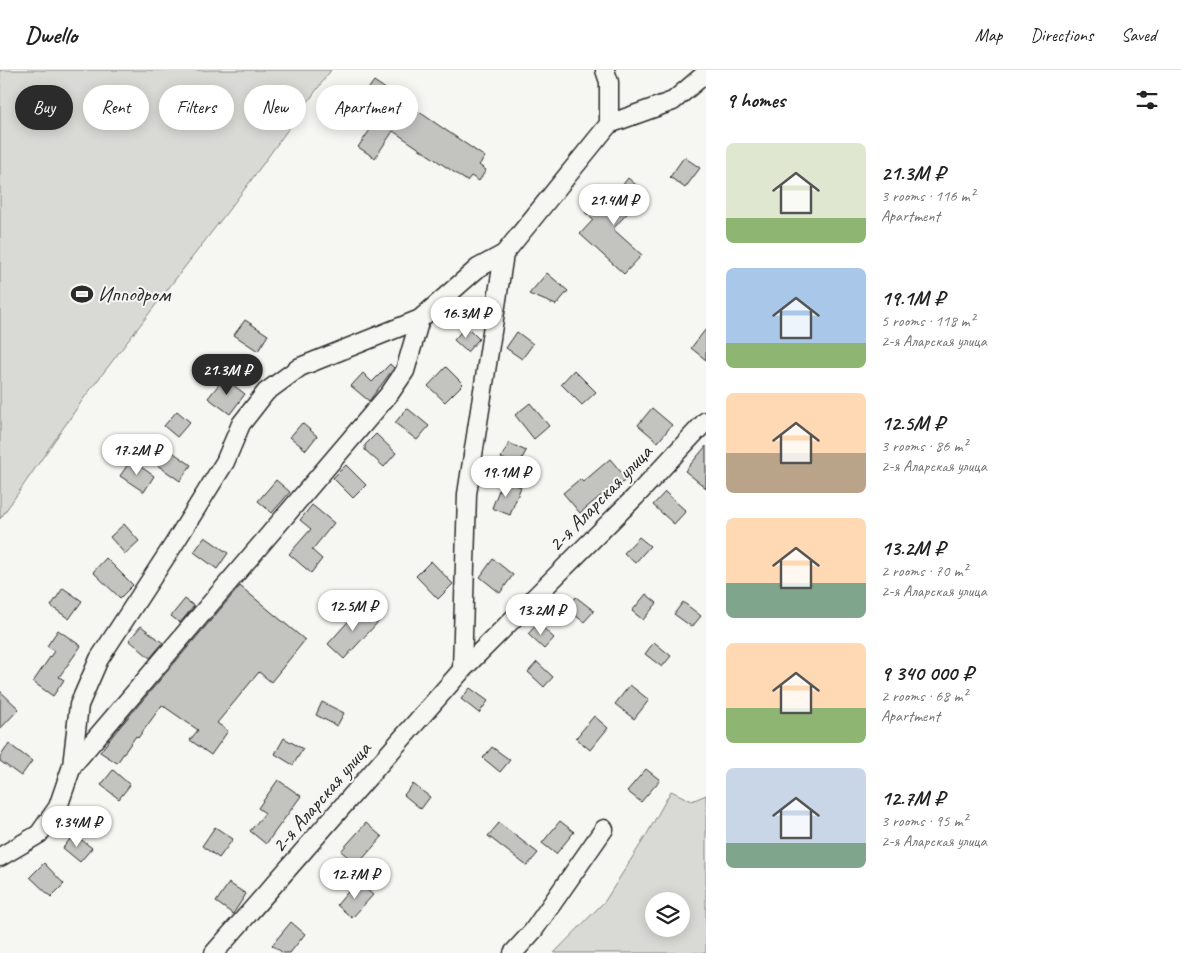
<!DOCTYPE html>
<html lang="en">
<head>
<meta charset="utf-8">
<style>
  body { margin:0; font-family:Caveat,sans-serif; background:#f2f2f2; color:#222; height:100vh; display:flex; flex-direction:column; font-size:19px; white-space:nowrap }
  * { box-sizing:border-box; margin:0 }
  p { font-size:16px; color:#767676 }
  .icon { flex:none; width:28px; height:28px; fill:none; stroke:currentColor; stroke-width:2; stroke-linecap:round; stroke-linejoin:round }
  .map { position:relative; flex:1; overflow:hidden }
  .sheet { display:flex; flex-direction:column; background:#fff; width:475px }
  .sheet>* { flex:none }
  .hud { position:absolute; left:15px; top:15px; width:475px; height:45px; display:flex; gap:10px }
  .fabs { position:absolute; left:645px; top:822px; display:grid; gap:10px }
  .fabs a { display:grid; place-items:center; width:45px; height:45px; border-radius:50%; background:#fff; box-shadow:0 2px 12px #0003; font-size:25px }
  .price { position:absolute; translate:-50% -42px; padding:0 11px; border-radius:18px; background:#fff; color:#222; font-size:16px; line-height:32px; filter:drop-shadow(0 1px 2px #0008) }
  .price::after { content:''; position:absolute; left:50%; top:30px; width:15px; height:11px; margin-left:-8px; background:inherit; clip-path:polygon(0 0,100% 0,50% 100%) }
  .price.selected { background:#2b2b2b; color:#fff }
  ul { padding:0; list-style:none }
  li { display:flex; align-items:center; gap:15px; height:125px; padding:0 20px }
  li span { display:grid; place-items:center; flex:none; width:140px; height:100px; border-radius:8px; color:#555 }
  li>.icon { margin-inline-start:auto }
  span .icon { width:60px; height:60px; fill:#fffc; stroke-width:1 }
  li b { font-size:21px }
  h2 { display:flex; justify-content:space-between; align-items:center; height:60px; padding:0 20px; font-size:21px }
  .chip { padding:0 18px; border-radius:22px; background:#fff; box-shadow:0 2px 12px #0003; font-size:18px; line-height:45px }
  .chip.selected { background:#2b2b2b; color:#fff }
  header { display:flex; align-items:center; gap:30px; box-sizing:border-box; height:70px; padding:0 25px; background:#fff; border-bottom:1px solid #e0e0e0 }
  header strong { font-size:24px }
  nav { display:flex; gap:28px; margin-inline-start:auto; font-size:18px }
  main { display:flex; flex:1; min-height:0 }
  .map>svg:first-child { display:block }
</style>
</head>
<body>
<header>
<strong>Dwello</strong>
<nav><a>Map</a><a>Directions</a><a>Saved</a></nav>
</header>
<main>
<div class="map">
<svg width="706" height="883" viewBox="0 0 706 883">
  <rect width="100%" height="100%" fill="#f6f6f2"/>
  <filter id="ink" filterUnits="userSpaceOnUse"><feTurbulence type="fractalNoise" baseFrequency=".02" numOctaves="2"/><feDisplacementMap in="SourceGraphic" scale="10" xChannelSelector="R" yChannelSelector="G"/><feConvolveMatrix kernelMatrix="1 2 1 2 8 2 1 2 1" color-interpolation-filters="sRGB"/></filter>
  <g filter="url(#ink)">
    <g fill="#d9d9d5" stroke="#828280" fill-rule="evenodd">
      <polygon points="0,0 331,0 244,120 84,328 0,449"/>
      <path d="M671,721l21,10 14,-6v158h-152l51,-52 42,-67zM654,831h27v28h-27z"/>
    </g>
    <g fill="#c3c3c0" stroke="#2b2b2b">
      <polygon points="374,11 485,87 479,95 486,100 479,111 471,106 467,111 393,61 375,88 358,77 379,47 358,33"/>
      <polygon points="684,87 700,98 685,118 670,107"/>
      <polygon points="628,108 647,124 636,138 633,137 613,159 642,185 624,204 580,164 593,150 585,142 600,125 609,133"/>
      <polygon points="547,203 568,221 556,235 529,224"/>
      <polygon points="245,250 268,265 258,281 234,265"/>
      <polygon points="466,256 479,269 467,282 454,270"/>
      <polygon points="706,259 706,290 691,278"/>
      <polygon points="517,262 533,274 522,289 506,278"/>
      <polygon points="390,294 394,298 369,331 351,316 363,303 372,312"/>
      <polygon points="446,297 463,314 445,332 428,316"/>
      <polygon points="574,300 596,322 582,335 561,314"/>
      <polygon points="224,308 245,324 230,344 208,328"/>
      <polygon points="530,333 549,356 534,369 515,345"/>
      <polygon points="407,338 429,356 417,370 395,353"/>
      <polygon points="652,338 672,355 658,372 638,355"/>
      <polygon points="177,341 190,352 177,367 164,356"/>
      <polygon points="302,353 317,366 306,380 290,367"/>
      <polygon points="376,364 396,383 384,397 365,380 365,375"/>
      <polygon points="509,373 526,381 518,396 501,388"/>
      <polygon points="706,376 706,418 685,401"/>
      <polygon points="168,379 191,395 180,411 157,395"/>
      <polygon points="610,389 627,409 612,421 610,418 580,443 563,423 580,409 583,412"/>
      <polygon points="131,390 154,406 144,422 120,406"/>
      <polygon points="346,395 366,415 353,428 333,408"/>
      <polygon points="276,410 290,422 272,443 258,431"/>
      <polygon points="503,410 521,417 510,445 492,438"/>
      <polygon points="665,422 686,441 674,454 653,435"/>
      <polygon points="312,435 334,453 312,480 322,489 311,503 289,484 311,459 300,450"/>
      <polygon points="124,454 139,471 125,484 110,467"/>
      <polygon points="205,467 228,483 217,499 194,482"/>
      <polygon points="639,467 650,476 635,493 624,483"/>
      <polygon points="106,488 133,515 120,528 93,502"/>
      <polygon points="493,489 513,505 500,523 480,507"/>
      <polygon points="431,491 453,514 438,529 416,506"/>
      <polygon points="240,516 305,570 271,612 259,602 217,653 228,661 211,685 190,670 198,660 162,635 138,668 136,666 117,693 100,682 113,665"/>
      <polygon points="63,518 82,531 69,549 51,536"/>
      <polygon points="646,524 657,533 643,550 632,541"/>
      <polygon points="576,527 594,541 584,552 567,539"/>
      <polygon points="185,529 194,536 180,553 171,546"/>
      <polygon points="683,532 701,546 692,557 674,544"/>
      <polygon points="362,536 379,551 344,589 328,574"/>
      <polygon points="538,553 554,568 544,579 528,564"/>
      <polygon points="141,556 163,573 150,588 129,570"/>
      <polygon points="58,560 81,576 59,607 64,610 53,626 33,612 54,581 47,576"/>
      <polygon points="654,572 671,586 662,597 645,584"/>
      <polygon points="537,592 553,607 544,617 528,602"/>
      <polygon points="630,615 649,630 634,649 615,634"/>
      <polygon points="470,618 488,631 479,643 461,629"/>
      <polygon points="0,621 19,639 0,659"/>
      <polygon points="322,632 344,643 337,656 316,645"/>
      <polygon points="594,646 608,658 590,680 576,668"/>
      <polygon points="284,668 303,679 293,695 275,684"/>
      <polygon points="9,674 32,691 21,706 0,691 0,687"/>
      <polygon points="492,677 510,690 500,702 483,688"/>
      <polygon points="646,699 660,710 641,732 627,721"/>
      <polygon points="113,700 130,715 119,729 101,715"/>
      <polygon points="278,710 301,726 266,774 250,761 265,743 258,738"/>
      <polygon points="413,714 430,727 421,739 404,725"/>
      <polygon points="560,751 574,762 556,784 542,773"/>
      <polygon points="366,753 382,767 357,795 341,781"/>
      <polygon points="499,753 538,783 527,796 488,766"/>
      <polygon points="215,757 233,769 219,788 202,776"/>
      <polygon points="74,764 92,778 80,792 63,778"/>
      <polygon points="44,793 64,814 51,827 30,807"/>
      <polygon points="357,811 373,825 352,848 337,835"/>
      <polygon points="229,813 246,824 233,844 216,832"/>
      <polygon points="291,852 305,864 290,883 283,883 272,875"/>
    </g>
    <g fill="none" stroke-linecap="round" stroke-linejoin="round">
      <g stroke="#2b2b2b" stroke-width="21">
        <g id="minor">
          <polyline points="609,54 673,31 706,3"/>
          <polyline points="462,600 467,424 504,184 609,54 609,12 605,0"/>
          <polyline points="72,696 79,635 99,589 174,474 225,392 241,354 266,322 300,297 420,249 478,198 504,184"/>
          <polyline points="0,787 39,764 58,737 72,696 390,323 405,301 420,249"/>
          <polyline points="214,883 462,600 635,427 706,351"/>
          <polyline points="513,883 533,861 604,759"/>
        </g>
      </g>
      <use href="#minor" stroke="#f6f6f2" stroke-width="18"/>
    </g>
  </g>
  <defs>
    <g id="stadium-bare" transform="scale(1.725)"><path d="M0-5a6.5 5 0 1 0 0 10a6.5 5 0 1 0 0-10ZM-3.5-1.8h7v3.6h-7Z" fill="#2b2b2b" stroke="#f6f6f2" stroke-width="2.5" paint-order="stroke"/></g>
  </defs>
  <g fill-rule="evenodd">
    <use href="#stadium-bare" x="82" y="224"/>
  </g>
  <g text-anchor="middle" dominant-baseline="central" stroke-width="4" stroke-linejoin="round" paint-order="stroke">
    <g font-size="21" fill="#2b2b2b" stroke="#f6f6f2" text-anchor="start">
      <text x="98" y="224">Ипподром</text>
    </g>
    <g font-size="21" fill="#2b2b2b" stroke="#f6f6f2">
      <text transform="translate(600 428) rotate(-46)">2-я Аларская улица</text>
      <text transform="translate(321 727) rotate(-49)">2-я Аларская улица</text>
    </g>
  </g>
</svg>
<div class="fabs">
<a><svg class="icon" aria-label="layers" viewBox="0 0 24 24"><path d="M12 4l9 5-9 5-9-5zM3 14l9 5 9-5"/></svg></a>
</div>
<b class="price" style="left:614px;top:156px">21.4M ₽</b>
<b class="price" style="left:466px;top:269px">16.3M ₽</b>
<b class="price selected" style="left:227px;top:326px">21.3M ₽</b>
<b class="price" style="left:137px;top:406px">17.2M ₽</b>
<b class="price" style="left:506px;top:428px">19.1M ₽</b>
<b class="price" style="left:353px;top:562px">12.5M ₽</b>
<b class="price" style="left:541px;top:566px">13.2M ₽</b>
<b class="price" style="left:77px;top:778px">9.34M ₽</b>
<b class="price" style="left:355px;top:830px">12.7M ₽</b>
<div class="hud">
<a class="chip selected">Buy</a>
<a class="chip">Rent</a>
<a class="chip">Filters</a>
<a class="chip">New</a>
<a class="chip">Apartment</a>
</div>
</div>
<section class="sheet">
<h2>9 homes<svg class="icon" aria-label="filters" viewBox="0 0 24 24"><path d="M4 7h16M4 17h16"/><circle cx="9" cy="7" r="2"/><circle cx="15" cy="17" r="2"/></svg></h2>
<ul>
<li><span style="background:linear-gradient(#dfe7d0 75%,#8fb573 0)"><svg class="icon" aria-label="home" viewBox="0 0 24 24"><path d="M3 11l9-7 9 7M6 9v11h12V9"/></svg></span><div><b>21.3M ₽</b><p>3 rooms · 116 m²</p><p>Apartment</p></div></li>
<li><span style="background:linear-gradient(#a9c7e8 75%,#8fb573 0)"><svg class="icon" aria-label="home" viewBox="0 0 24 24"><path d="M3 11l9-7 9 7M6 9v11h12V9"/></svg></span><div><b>19.1M ₽</b><p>5 rooms · 118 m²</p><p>2-я Аларская улица</p></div></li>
<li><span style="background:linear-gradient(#ffd9b3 60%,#b9a48a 0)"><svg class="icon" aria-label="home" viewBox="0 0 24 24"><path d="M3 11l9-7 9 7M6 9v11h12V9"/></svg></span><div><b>12.5M ₽</b><p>3 rooms · 86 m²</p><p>2-я Аларская улица</p></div></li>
<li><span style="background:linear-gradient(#ffd9b3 65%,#7fa58c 0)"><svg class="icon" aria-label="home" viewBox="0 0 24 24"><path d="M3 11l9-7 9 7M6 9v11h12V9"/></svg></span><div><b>13.2M ₽</b><p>2 rooms · 70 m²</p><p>2-я Аларская улица</p></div></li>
<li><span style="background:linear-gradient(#ffd9b3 65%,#8fb573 0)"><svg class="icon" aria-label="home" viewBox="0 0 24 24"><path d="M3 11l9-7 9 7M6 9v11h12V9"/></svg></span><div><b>9 340 000 ₽</b><p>2 rooms · 68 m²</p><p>Apartment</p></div></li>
<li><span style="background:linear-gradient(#c9d6e8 75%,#7fa58c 0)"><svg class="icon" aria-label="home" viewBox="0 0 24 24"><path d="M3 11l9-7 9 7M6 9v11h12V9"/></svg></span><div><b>12.7M ₽</b><p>3 rooms · 95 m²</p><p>2-я Аларская улица</p></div></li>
</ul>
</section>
</main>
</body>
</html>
